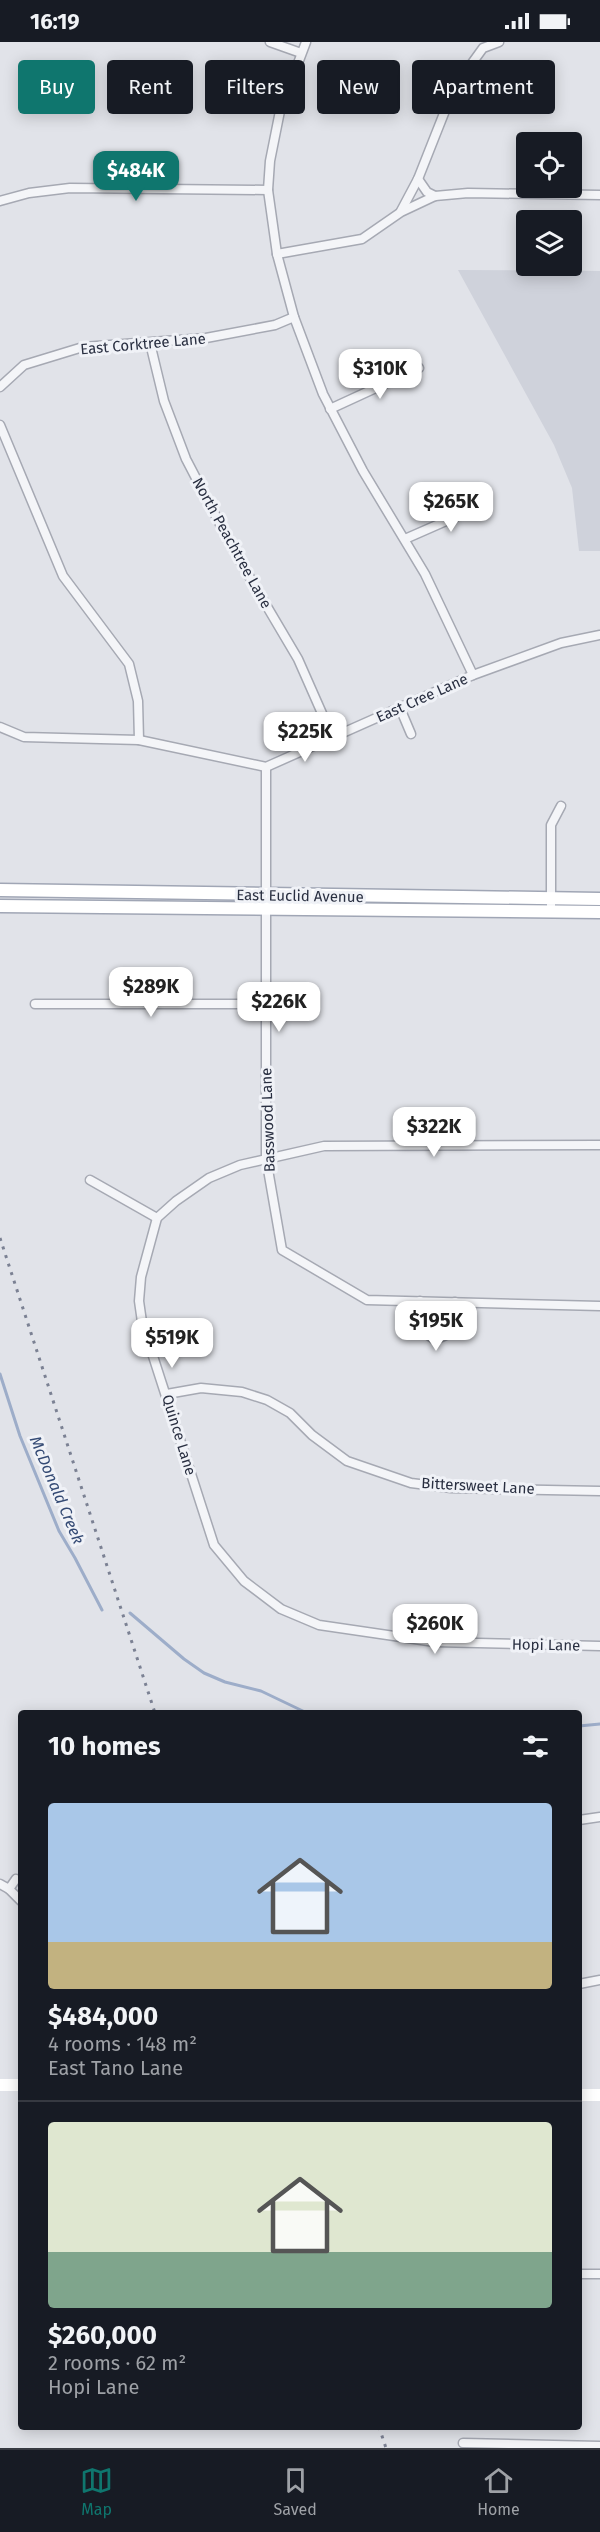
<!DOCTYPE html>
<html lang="en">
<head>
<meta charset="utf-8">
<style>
  body { margin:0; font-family:"Fira Sans",sans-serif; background:#242831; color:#f1f3f6; height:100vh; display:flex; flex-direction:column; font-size:22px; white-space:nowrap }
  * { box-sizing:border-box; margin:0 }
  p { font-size:20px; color:#9ea1a6 }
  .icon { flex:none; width:33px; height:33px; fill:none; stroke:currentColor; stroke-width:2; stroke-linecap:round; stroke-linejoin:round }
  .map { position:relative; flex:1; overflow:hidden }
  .drawer { position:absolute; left:18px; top:1668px; width:564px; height:720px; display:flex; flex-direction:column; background:#171b24; border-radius:6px; box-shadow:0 3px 15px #0003 }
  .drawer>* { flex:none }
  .guide { position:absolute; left:18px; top:18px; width:564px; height:54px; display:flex; gap:12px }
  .buttons { position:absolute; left:516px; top:90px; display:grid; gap:12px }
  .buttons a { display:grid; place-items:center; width:66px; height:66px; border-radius:6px; background:#171b24; box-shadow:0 3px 15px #0003; font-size:30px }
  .price { position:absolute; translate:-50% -51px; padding:0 14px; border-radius:12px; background:#fff; color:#222; font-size:20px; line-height:39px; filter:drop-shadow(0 2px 3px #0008) }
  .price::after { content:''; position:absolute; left:50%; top:36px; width:18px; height:14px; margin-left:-9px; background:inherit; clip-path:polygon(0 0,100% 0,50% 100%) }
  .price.on { background:#0f766e; color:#fff }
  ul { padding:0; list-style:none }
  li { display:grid; align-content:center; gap:12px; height:318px; padding:0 30px }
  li+li { border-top:2px solid #363941 }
  li span { display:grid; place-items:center; height:186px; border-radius:6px; color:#555 }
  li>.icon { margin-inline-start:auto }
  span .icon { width:108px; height:108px; fill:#fffc; stroke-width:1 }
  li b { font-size:26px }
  h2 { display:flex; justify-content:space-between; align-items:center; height:72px; padding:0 30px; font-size:26px }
  .tag { padding:0 21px; border-radius:6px; background:#171b24; box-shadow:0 3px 15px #0003; font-size:21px; line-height:54px }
  .tag.on { background:#0f766e; color:#fff }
  .status { display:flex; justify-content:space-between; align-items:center; height:42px; padding:0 30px; background:#171b24; direction:ltr }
  .status svg { height:16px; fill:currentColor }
  .tab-bar { display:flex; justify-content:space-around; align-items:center; height:84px; border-top:2px solid #363941; background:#171b24; font-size:16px; color:#9ea1a6 }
  .tab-bar a { display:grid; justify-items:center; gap:3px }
  .tab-bar .on { color:#0f766e }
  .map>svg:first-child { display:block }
</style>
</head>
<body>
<div class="status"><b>16:19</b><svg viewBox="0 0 49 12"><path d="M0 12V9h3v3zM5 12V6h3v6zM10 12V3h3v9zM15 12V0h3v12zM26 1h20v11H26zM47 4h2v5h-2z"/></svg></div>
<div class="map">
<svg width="600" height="2406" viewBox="0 0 600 2406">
  <rect width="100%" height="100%" fill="#e1e3e9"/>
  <polygon fill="#cfd2db" points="458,228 600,229 600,509 579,509 572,446 554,403"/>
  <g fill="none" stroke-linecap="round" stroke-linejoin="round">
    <g stroke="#9dadc9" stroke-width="3">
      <polyline points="0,1332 20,1394 59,1489 75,1516 102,1568"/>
      <polyline points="130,1571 184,1617 204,1631 225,1640 261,1649 307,1671"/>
      <polyline points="579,1684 600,1682"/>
    </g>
    <g stroke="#a6a9b3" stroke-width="11">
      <g id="minor">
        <polyline points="270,0 301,11"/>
        <polyline points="306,0 280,69 270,119 268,148 277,212 294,275 323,352 363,429 425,532 473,633"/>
        <polyline points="418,137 427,150 435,154"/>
        <polyline points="0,159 29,151 70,146 268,148"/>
        <polyline points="401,169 418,137 454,46 483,6 499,0"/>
        <polyline points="277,212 362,197 401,170 435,154 468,151 600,153"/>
        <polyline points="150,301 164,359 186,417 233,507 298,617 332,694"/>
        <polyline points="0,345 24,323 83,305 206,296 275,283 294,275"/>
        <polyline points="330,367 419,326"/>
        <polyline points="0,383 63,534 129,622 138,659 139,698"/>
        <polyline points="405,497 487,461"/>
        <polyline points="400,666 411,692"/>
        <polyline points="0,685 24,695 139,698 266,725 473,633 561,601 600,593"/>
        <polyline points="266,725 266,1116 282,1208 367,1258 600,1264"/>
        <polyline points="551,869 551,783 561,764"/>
        <polyline points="35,962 266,962"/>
        <polyline points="600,1103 324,1104 240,1123 209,1136 176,1159 157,1176 141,1235 139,1259 142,1280 214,1503 244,1539 281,1567 319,1583 435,1600 600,1604"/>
        <polyline points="90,1138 157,1176"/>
        <path d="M420,1259c0,20 -4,27 14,38 24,-4 20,-17 21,-37"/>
        <polyline points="167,1352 201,1346 242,1350 267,1358 290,1371 312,1393 347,1419 411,1441 451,1446 600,1449"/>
        <polyline points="579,1778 600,1775"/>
        <polyline points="0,1842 9,1847 21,1859"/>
        <polyline points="9,1847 16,1837"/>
        <polyline points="579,1942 600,1938"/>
        <polyline points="579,2232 600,2232"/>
        <polyline points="463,2401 600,2404"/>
      </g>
    </g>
    <g stroke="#a0a6b5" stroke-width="15">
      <g id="primary">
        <polyline points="0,848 600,857"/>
        <polyline points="0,864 600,870"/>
      </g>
    </g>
    <use href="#minor" stroke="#f4f5f8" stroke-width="8"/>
    <g stroke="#fff" stroke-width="12">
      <polyline points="0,2043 21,2043"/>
      <polyline points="579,2053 600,2053"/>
    </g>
    <use href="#primary" stroke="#fff" stroke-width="12"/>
    <g stroke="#7b8193" stroke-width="3" stroke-dasharray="3 6" stroke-linecap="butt">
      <polyline points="0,1196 155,1671"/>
      <polyline points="379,2385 386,2406"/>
    </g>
  </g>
  <g text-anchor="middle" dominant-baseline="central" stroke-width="6" stroke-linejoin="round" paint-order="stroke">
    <g font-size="15" fill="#292f41" stroke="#f0f2f7">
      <text transform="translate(143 302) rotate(-5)">East Corktree Lane</text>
      <text transform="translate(232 501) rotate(61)">North Peachtree Lane</text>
      <text transform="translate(422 656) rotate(-24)">East Cree Lane</text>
      <text transform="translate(300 854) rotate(1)">East Euclid Avenue</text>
      <text transform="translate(268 1078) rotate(-92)">Basswood Lane</text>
      <text transform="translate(179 1393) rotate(73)">Quince Lane</text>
      <text transform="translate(478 1444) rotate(3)">Bittersweet Lane</text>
      <text transform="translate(546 1603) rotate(1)">Hopi Lane</text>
    </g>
    <g font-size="16" font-style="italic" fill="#344a74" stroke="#f0f2f7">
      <text transform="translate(57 1448) rotate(67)">McDonald Creek</text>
    </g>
  </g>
</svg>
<div class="buttons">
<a><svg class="icon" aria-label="locate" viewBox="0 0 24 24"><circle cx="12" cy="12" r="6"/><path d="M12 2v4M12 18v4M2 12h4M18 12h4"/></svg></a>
<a><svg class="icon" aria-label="layers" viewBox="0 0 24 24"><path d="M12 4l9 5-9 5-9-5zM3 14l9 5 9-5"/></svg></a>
</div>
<b class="price on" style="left:136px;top:160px">$484K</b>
<b class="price" style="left:380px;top:358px">$310K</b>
<b class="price" style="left:451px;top:491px">$265K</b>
<b class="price" style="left:305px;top:721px">$225K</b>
<b class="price" style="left:151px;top:976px">$289K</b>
<b class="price" style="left:279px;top:991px">$226K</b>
<b class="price" style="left:434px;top:1116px">$322K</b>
<b class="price" style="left:436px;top:1310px">$195K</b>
<b class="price" style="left:172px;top:1327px">$519K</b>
<b class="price" style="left:435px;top:1613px">$260K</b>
<div class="guide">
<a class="tag on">Buy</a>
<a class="tag">Rent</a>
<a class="tag">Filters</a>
<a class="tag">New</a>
<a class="tag">Apartment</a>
</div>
<section class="drawer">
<h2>10 homes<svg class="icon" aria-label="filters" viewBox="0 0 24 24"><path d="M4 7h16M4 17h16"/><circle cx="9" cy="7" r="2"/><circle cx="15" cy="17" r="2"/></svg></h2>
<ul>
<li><span style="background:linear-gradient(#a9c7e8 75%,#c2b280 0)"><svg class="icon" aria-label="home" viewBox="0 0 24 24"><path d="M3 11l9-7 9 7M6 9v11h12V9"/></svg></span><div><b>$484,000</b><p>4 rooms · 148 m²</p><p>East Tano Lane</p></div></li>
<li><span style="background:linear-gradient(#dfe7d0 70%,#7fa58c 0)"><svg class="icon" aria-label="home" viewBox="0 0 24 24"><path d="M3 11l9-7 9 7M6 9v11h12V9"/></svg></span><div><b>$260,000</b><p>2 rooms · 62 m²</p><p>Hopi Lane</p></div></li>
</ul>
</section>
</div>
<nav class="tab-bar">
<a class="on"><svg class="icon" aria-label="map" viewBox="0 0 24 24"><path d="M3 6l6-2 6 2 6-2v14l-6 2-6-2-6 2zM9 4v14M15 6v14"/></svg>Map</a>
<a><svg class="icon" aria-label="saved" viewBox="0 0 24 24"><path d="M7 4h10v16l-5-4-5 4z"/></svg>Saved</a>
<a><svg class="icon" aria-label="home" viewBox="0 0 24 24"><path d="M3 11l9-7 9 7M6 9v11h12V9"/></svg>Home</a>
</nav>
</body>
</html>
